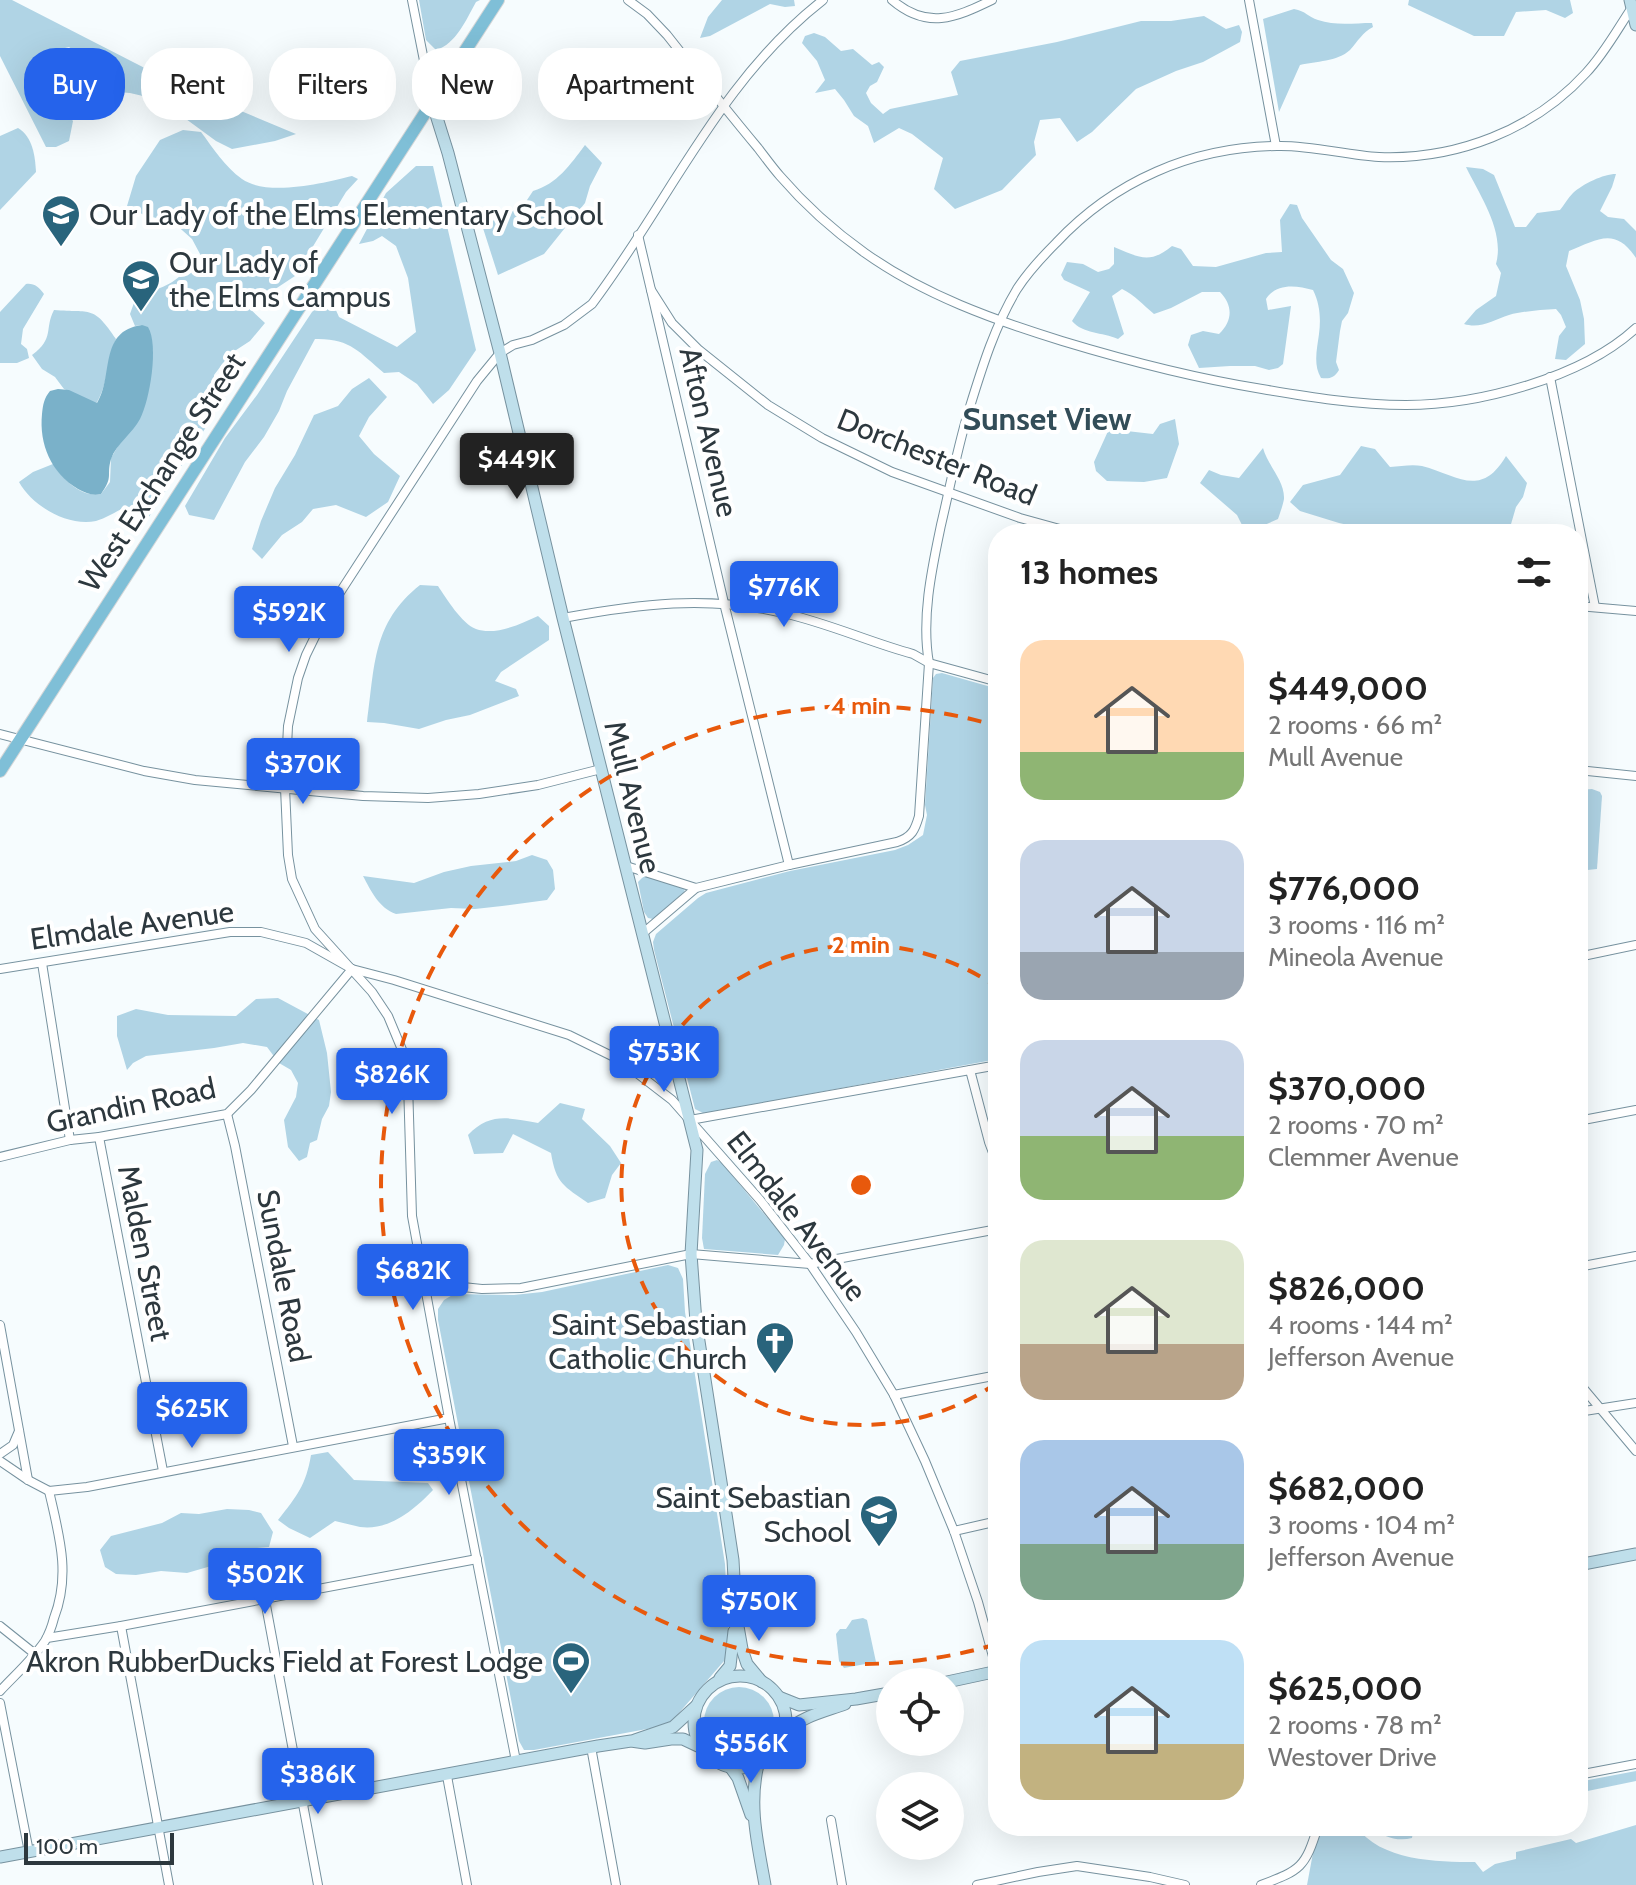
<!DOCTYPE html>
<html lang="en">
<head>
<meta charset="utf-8">
<style>
  body { margin:0; font-family:Cabin,sans-serif; background:#f2f2f2; color:#222; height:100vh; display:flex; flex-direction:column; font-size:30px; white-space:nowrap }
  * { box-sizing:border-box; margin:0 }
  p { font-size:26px; color:#767676 }
  .icon { flex:none; width:44px; height:44px; fill:none; stroke:currentColor; stroke-width:2; stroke-linecap:round; stroke-linejoin:round }
  .map { position:relative; flex:1; overflow:hidden }
  .sheet { position:absolute; left:988px; top:524px; width:600px; height:1312px; display:flex; flex-direction:column; background:#fff; border-radius:32px; box-shadow:0 8px 32px #0002 }
  .sheet>* { flex:none }
  .guide { position:absolute; left:24px; top:48px; width:760px; height:72px; display:flex; gap:16px }
  .buttons { position:absolute; left:876px; top:1668px; display:grid; gap:16px }
  .buttons a { display:grid; place-items:center; width:88px; height:88px; border-radius:50%; background:#fff; box-shadow:0 8px 32px #0002; font-size:40px }
  .scale { position:absolute; left:24px; bottom:20px; width:150px; box-sizing:border-box; padding-left:8px; border:4px solid #2d383e; border-top:0; font-size:22px; line-height:28px; white-space:nowrap; color:#2d383e; -webkit-text-stroke:6px #fff; paint-order:stroke }
  .price { position:absolute; translate:-50% -68px; padding:0 18px; border-radius:8px; background:#2563eb; color:#fff; font-size:26px; line-height:52px; filter:drop-shadow(0 2px 4px #0008) }
  .price::after { content:''; position:absolute; left:50%; top:48px; width:24px; height:18px; margin-left:-12px; background:inherit; clip-path:polygon(0 0,100% 0,50% 100%) }
  .price.on { background:#222; color:#fff }
  ul { padding:0; list-style:none }
  li { display:flex; align-items:center; gap:24px; height:200px; padding:0 32px }
  li span { display:grid; place-items:center; flex:none; width:224px; height:160px; border-radius:24px; color:#555 }
  li>.icon { margin-inline-start:auto }
  span .icon { width:96px; height:96px; fill:#fffc; stroke-width:1 }
  li b { font-size:34px }
  h2 { display:flex; justify-content:space-between; align-items:center; height:96px; padding:0 32px; font-size:34px }
  .tag { padding:0 28px; border-radius:32px; background:#fff; box-shadow:0 8px 32px #0002; font-size:28px; line-height:72px }
  .tag.on { background:#2563eb; color:#fff }
  .map>svg:first-child { display:block }
</style>
</head>
<body>
<div class="map">
<svg width="1636" height="1885" viewBox="0 0 1636 1885">
  <rect width="100%" height="100%" fill="#f6fcfe"/>
  <g fill="#b0d4e5">
    <path d="M0,0h12l160,82 124,52 -21,7 -43,8 -16,-8 -56,-41 -30,-7 -48,-4 -7,-4 -3,-13 4,-20 -7,-5 -12,3 -8,25 -14,24 7,8c15,-1 22,2 31,14l-4,20 -13,6h-10l-46,-91z"/>
    <path d="M419,0h61l-4,2c-10,18 -20,42 -40,48l-10,-10z"/>
    <polygon points="722,0 794,0 795,6 785,7 770,4 710,36 700,38 708,17"/>
    <polygon points="1409,0 1570,0 1573,13 1565,18 1546,10 1516,12 1504,36 1474,36 1408,5"/>
    <path d="M1294,9c12,2 14,8 24,11 17,6 36,3 54,3l1,4c-11,6 -15,14 -23,23 -13,12 -34,11 -50,15l-21,47 -16,-93z"/>
    <polygon points="1204,16 1226,29 1239,25 1242,32 1240,42 1203,62 1176,71 1136,89 1092,132 1077,142 1060,118 1040,120 1034,142 1036,155 1002,190 955,209 934,189 943,158 912,134 899,128 874,143 868,126 854,116 844,100 835,89 815,93 825,80 817,61 802,43 805,36 814,33 825,37 841,51 853,49 872,65 879,62 884,67 877,82 870,86 866,93 871,103 883,114 890,109 958,95 951,72 960,61 1057,42 1141,21 1171,21"/>
    <path d="M18,128c15,9 17,28 18,44l-36,38v-74z"/>
    <path d="M183,130l18,2c12,16 24,35 41,47 26,18 82,4 110,-3l6,3 -12,13 -51,84 -47,31 17,16 -15,18 -20,13 -16,21 -1,41 -66,104 -21,-13c-9,4 -20,11 -30,14 -28,6 -64,-15 -77,-39l14,-10 20,-8c10,15 28,34 48,30l9,-12 1,-24 35,-59 7,-48 -11,-26 -7,1 -5,-12 5,-14c23,-15 34,-9 54,-34l18,1 -15,-28 -19,-17 -29,-7 -17,-9 9,-30 24,-36z"/>
    <path d="M585,145l17,18 -12,23 -5,17 -41,51 -46,21 -16,-50 23,-9 20,-13 8,-12c24,-7 37,-26 52,-46z"/>
    <path d="M416,166h17l43,184 -27,40 -16,14 -16,-20 -18,-12 -15,1c-25,-21 -34,-35 -69,-34l-28,52 -8,20 -15,26 -19,25 -31,58 -25,-5 -4,-9 40,-68 32,-43 55,-83 10,-10 13,6 4,9 58,30 19,-15 -8,-54 -12,-32 -14,-10 -9,5 -14,3 27,-51z"/>
    <path d="M1466,167l17,2 11,6 21,52h11l11,-14 23,-3c4,-5 8,-12 13,-17 10,-9 30,-19 43,-19l-4,13 -12,24 8,6 16,2 12,12v27c-21,-32 -39,-18 -67,-7l-3,15 14,34 4,19 1,25 -19,16 -11,-1 4,-23 7,-9 -5,-12 -5,-6c-15,1 -33,2 -47,6 -15,5 -29,14 -45,9l12,-14 20,-14 5,-23 -5,-9c9,-33 -16,-68 -30,-97z"/>
    <path d="M1290,204l7,1 5,13 29,42 12,9 11,24 -6,20 -6,8 -2,10 -4,31 3,8c-5,8 -9,9 -18,8 -8,-13 -4,-29 -2,-44 2,-15 1,-30 -6,-44 -17,-5 -37,-7 -47,9l2,11 23,-4 -8,58 -5,4 -9,2 -14,-4h-25l-31,2 -11,-23 3,-10 12,-4 16,3c14,-13 14,-29 1,-42h-18l-31,16 -17,6c-11,-9 -19,-19 -32,-25l-10,7 12,38 -6,5c-16,-7 -35,-5 -46,-18l18,-29 -26,-12 -3,-5 6,-13 16,2 15,8 11,-3 5,-5v-17c25,10 35,18 58,-1l9,3 12,17 23,1 50,-14 16,-1 -2,-32z"/>
    <path d="M26,284c8,-1 13,3 18,10l-21,35 -2,15 6,5 2,9 -12,5h-17v-51z"/>
    <path d="M54,310c38,3 39,-5 62,29 -9,21 -8,46 -20,65l-32,-15 -9,-12 -13,-8 -10,-14c23,-17 12,-26 22,-45z"/>
    <polygon points="369,378 387,397 369,417 359,436 374,454 400,476 388,502 366,517 336,505 313,509 302,522 282,535 262,559 252,549 261,521 275,488 295,455 314,415 338,406 352,389"/>
    <polygon points="1175,419 1179,444 1167,478 1144,482 1107,481 1096,471 1094,462 1109,429 1153,434 1160,424"/>
    <path d="M1361,446l14,3 15,18c11,-1 23,-3 32,-1 35,9 59,33 84,-10l21,27 -4,14 -7,10 -7,24 -11,-1 -7,4h-59l-24,-8 -33,5 -36,-8 -39,-12 -10,-9 13,-17 37,-10z"/>
    <path d="M1263,448c5,18 22,33 21,51 -1,6 -4,14 -6,20l-32,14 -9,-18 -37,-32 9,-13 12,5 18,3z"/>
    <path d="M420,585l18,1c8,12 24,38 38,43 19,7 45,-5 62,-13l11,10v14l-48,32 -6,9 21,8 3,7 -49,19 -24,5 -27,9 -35,-6 -17,-1c8,-56 5,-99 53,-137z"/>
    <polygon points="942,673 998,689 998,1059 712,1112 703,1113 695,1109 654,950 653,942 656,934 698,898 706,893 790,871 895,850 908,845 923,835 927,815 925,805 933,678 936,674"/>
    <polygon points="1592,789 1600,792 1602,796 1597,869 1578,871 1578,790"/>
    <path d="M532,855l15,5 6,10 2,19 -8,11 -45,6 -27,3 -24,-1 -55,6c-17,-6 -25,-23 -33,-38l51,7 30,-11 27,-6 45,-5z"/>
    <polygon points="651,876 685,889 684,892 653,919 648,918 644,912 638,882 643,877"/>
    <polygon points="278,998 319,1020 327,1053 331,1092 329,1106 322,1119 317,1140 310,1143 307,1157 299,1161 288,1147 284,1120 296,1097 298,1083 291,1070 279,1063 267,1047 243,1043 214,1048 146,1056 133,1063 127,1070 117,1036 117,1016 136,1009 168,1015 236,1016 256,999"/>
    <path d="M560,1103l25,6 -3,10 28,27 11,17 -9,12 -7,23 -17,5c-24,-17 -32,-19 -37,-50l-38,-19 -10,19 -29,1 -6,-19c22,-23 41,-17 70,-12z"/>
    <polygon points="717,1160 722,1163 785,1239 784,1245 778,1255 704,1249 702,1238 705,1174 711,1162"/>
    <polygon points="668,1265 678,1268 683,1279 685,1312 725,1564 729,1649 724,1661 672,1721 663,1726 534,1750 524,1750 519,1741 438,1320 438,1309 444,1300 454,1294 514,1295 542,1292"/>
    <path d="M328,1452l26,28 74,3 5,7c-19,20 -44,41 -73,37 -8,-2 -17,-4 -25,-6l-25,17 -21,-10 -11,-8c19,-24 28,-35 33,-65z"/>
    <polygon points="227,1509 249,1510 261,1513 273,1532 269,1547 247,1549 225,1562 187,1573 161,1571 136,1575 116,1574 105,1567 100,1550 111,1536 162,1523 181,1513 199,1514"/>
    <polygon points="863,1618 867,1620 876,1662 844,1668 839,1661 836,1634 840,1629 846,1629 852,1620"/>
    <circle cx="739" cy="1722" r="35"/>
    <polygon points="1636,1771 1636,1781 1578,1793 1578,1782"/>
    <path d="M1636,1825v60h-329l9,-48c14,-6 24,-11 40,-11 24,35 81,36 119,36l8,10 12,-8 21,-5v-7l55,-13 5,4z"/>
    <path d="M1371,1826h43l-2,12c-14,4 -31,-1 -41,-12z"/>
  </g>
  <path fill="#7ab1c9" d="M142,325l6,2c11,18 2,73 -8,92 -7,14 -24,25 -29,40 -5,17 3,17 -10,35 -9,2 -15,-1 -23,-5 -27,-16 -39,-45 -36,-75 1,-9 2,-16 8,-23l8,-2 11,1 28,13c17,-27 1,-72 45,-78z"/>
  <g fill="none" stroke-linecap="round" stroke-linejoin="round">
    <g stroke="#77929f" stroke-width="10">
      <g id="street">
        <polyline points="412,0 432,101"/>
        <path d="M628,0l19,14 20,21c30,38 60,76 91,113 7,9 14,19 22,28 25,29 54,55 85,77 59,42 129,67 197,88 66,20 132,37 200,48 47,8 96,16 144,16 72,0 176,-27 230,-77"/>
        <path d="M892,0c35,30 63,18 100,0"/>
        <polyline points="1249,0 1276,146"/>
        <polyline points="638,235 651,290 672,323 699,350 768,405 822,438 892,472 1020,518 1078,534"/>
        <polyline points="651,290 724,603 789,865"/>
        <polyline points="1550,377 1595,607"/>
        <polyline points="1578,606 1636,611"/>
        <path d="M563,618c76,-14 144,-23 220,-5 45,10 86,29 130,41l16,9 69,19"/>
        <polyline points="0,734 144,771 195,780 363,796 428,798 479,794 538,785 601,769"/>
        <polyline points="1578,770 1636,776"/>
        <polyline points="626,866 696,888"/>
        <path d="M642,934l54,-46 93,-23 108,-23c15,-5 18,-12 22,-26l10,-153c-8,-45 3,-95 12,-138 9,-38 16,-75 27,-112 13,-42 26,-86 49,-124 11,-17 25,-32 39,-46 58,-62 136,-96 221,-97 34,-1 68,9 102,11 77,3 155,-27 207,-84 18,-19 31,-43 45,-64l3,-1"/>
        <polyline points="1578,957 1636,945"/>
        <polyline points="42,963 70,1140"/>
        <polyline points="0,969 230,932 261,932 306,943 352,969 394,980 569,1035 620,1060 672,1100 760,1200 810,1264 856,1332 894,1395 925,1461 954,1531 978,1602 997,1671"/>
        <polyline points="970,1070 989,1142 998,1166"/>
        <polyline points="227,1114 235,1146 293,1446"/>
        <polyline points="690,1120 998,1065"/>
        <polyline points="1578,1121 1636,1110"/>
        <polyline points="99,1137 163,1471"/>
        <polyline points="0,1157 70,1140 99,1137 227,1114 251,1090 352,969"/>
        <polyline points="1578,1267 1636,1256"/>
        <polyline points="424,1283 482,1289 521,1288 691,1254 810,1264 998,1229"/>
        <polyline points="0,1325 28,1480"/>
        <polyline points="1578,1382 1636,1451"/>
        <polyline points="894,1395 998,1375"/>
        <polyline points="1578,1412 1636,1403"/>
        <polyline points="0,1454 13,1445 19,1431"/>
        <polyline points="0,1461 28,1480 49,1491 87,1487 449,1418"/>
        <polyline points="954,1531 998,1521"/>
        <polyline points="265,1600 318,1885"/>
        <polyline points="0,1626 35,1654"/>
        <polyline points="121,1626 169,1885"/>
        <polyline points="47,1638 121,1626 477,1559"/>
        <path d="M0,1691c15,-16 33,-32 45,-50 4,-7 7,-15 9,-23 17,-44 5,-83 -5,-127"/>
        <polyline points="0,1703 29,1852"/>
        <polyline points="591,1747 616,1885"/>
        <path d="M516,1761l-67,-343 -37,-202 -4,-133 -5,-31 -15,-36 -16,-24 -57,-63 -23,-50 -4,-24 -3,-67 3,-62 10,-48 8,-23 20,-41 151,-233 23,-28 13,-8 19,-5 32,-15 28,-21c77,-102 128,-224 231,-304"/>
        <polyline points="1578,1775 1636,1764"/>
        <polyline points="447,1776 467,1885"/>
        <polyline points="831,1820 842,1885"/>
        <polyline points="977,1885 1038,1872 1077,1866 1150,1877 1185,1885"/>
        <path d="M1261,1885c40,-15 44,-17 57,-59"/>
      </g>
    </g>
    <g stroke="#77929f" stroke-width="13">
      <g id="secondary">
        <polyline points="1630,0 1636,25"/>
        <polyline points="432,102 448,153 500,353 563,618 697,1150 691,1254 696,1322 726,1514 733,1560 736,1615 742,1649 747,1664 762,1682"/>
        <polyline points="1578,1565 1636,1554"/>
        <circle cx="740" cy="1722" r="46"/>
        <polyline points="720,1678 730,1666 734,1631"/>
        <polyline points="947,1682 998,1671"/>
        <polyline points="779,1697 799,1705 856,1699 890,1693"/>
        <path d="M785,1732c18,-16 38,-20 60,-28"/>
        <polyline points="635,1740 673,1727 696,1706"/>
        <path d="M758,1765c-10,41 0,80 7,120"/>
        <polyline points="731,1768 738,1778 751,1815"/>
        <polyline points="0,1857 598,1746 631,1741 645,1743 671,1739 683,1739 700,1747"/>
      </g>
    </g>
    <g stroke="#d5d7d8" stroke-width="14">
      <polyline id="primary" points="0,771 498,0"/>
    </g>
    <use href="#street" stroke="#fff" stroke-width="8"/>
    <use href="#secondary" stroke="#bfdfeb" stroke-width="11"/>
    <use href="#primary" stroke="#7fbfd7" stroke-width="12"/>
  </g>
  <g fill="none" stroke="#e8590c" stroke-width="4" stroke-dasharray="14 10">
    <path d="M997 1383A240 240 0 1 1 997 987"/>
    <path d="M997 1644A479 479 0 1 1 997 726"/>
  </g>
  <defs>
    <g id="school-pin" transform="scale(2)"><path d="M0 17L-7.5 6A9.5 9.5 0 1 1 7.5 6Z" fill="#29647c" stroke="#fff"/><path d="M0-5L7-2L0 1L-7-2ZM-4 1L0 2.5L4 1V4Q0 6-4 4Z" fill="#fff"/></g>
    <g id="church-pin" transform="scale(2)"><path d="M0 17L-7.5 6A9.5 9.5 0 1 1 7.5 6Z" fill="#29647c" stroke="#fff"/><path d="M-1.2-6h2.4v3.5h3.3v2.4h-3.3V6h-2.4V-.1h-3.3v-2.4h3.3Z" fill="#fff"/></g>
    <g id="stadium-pin" transform="scale(2)"><path d="M0 17L-7.5 6A9.5 9.5 0 1 1 7.5 6Z" fill="#29647c" stroke="#fff"/><path d="M0-5a6.5 5 0 1 0 0 10a6.5 5 0 1 0 0-10ZM-3.5-1.8h7v3.6h-7Z" fill="#fff"/></g>
  </defs>
  <g fill-rule="evenodd">
    <use href="#school-pin" x="61" y="214"/>
    <use href="#school-pin" x="141" y="279"/>
    <use href="#church-pin" x="775" y="1341"/>
    <use href="#school-pin" x="879" y="1514"/>
    <use href="#stadium-pin" x="571" y="1661"/>
  </g>
  <g text-anchor="middle" dominant-baseline="central" stroke-width="8" stroke-linejoin="round" paint-order="stroke">
    <g font-size="30" fill="#2d383e" stroke="#fff" text-anchor="end">
      <text x="89" y="214" text-anchor="start">Our Lady of the Elms Elementary School</text>
      <text x="169" y="262" text-anchor="start">Our Lady of<tspan x="169" dy="34">the Elms Campus</tspan></text>
      <text x="747" y="1324">Saint Sebastian<tspan x="747" dy="34">Catholic Church</tspan></text>
      <text x="851" y="1497">Saint Sebastian<tspan x="851" dy="34">School</tspan></text>
      <text x="543" y="1661">Akron RubberDucks Field at Forest Lodge</text>
    </g>
    <g font-size="30" fill="#2d383e" stroke="#fff">
      <text transform="translate(709 432) rotate(77)">Afton Avenue</text>
      <text transform="translate(937 457) rotate(22)">Dorchester Road</text>
      <text transform="translate(162 472) rotate(-57)">West Exchange Street</text>
      <text transform="translate(633 797) rotate(76)">Mull Avenue</text>
      <text transform="translate(132 925) rotate(-8)">Elmdale Avenue</text>
      <text transform="translate(131 1105) rotate(-12)">Grandin Road</text>
      <text transform="translate(797 1216) rotate(52)">Elmdale Avenue</text>
      <text transform="translate(145 1253) rotate(79)">Malden Street</text>
      <text transform="translate(284 1276) rotate(79)">Sundale Road</text>
    </g>
    <g font-size="32" font-weight="bold" fill="#334d58" stroke="#fff">
      <text x="1047" y="418">Sunset View</text>
    </g>
  </g>
  <circle cx="861" cy="1185" r="12" fill="#e8590c" stroke="#fff" stroke-width="4"/>
  <g font-size="24" text-anchor="middle" font-weight="bold" fill="#e8590c" stroke="#fff" stroke-width="8" stroke-linejoin="round" paint-order="stroke">
    <text x="861" y="714">4 min</text>
    <text x="861" y="953">2 min</text>
  </g>
</svg>
<div class="buttons">
<a><svg class="icon" aria-label="locate" viewBox="0 0 24 24"><circle cx="12" cy="12" r="6"/><path d="M12 2v4M12 18v4M2 12h4M18 12h4"/></svg></a>
<a><svg class="icon" aria-label="layers" viewBox="0 0 24 24"><path d="M12 4l9 5-9 5-9-5zM3 14l9 5 9-5"/></svg></a>
</div>
<div class="scale">100 m</div>
<b class="price on" style="left:517px;top:501px">$449K</b>
<b class="price" style="left:784px;top:629px">$776K</b>
<b class="price" style="left:289px;top:654px">$592K</b>
<b class="price" style="left:303px;top:806px">$370K</b>
<b class="price" style="left:664px;top:1094px">$753K</b>
<b class="price" style="left:392px;top:1116px">$826K</b>
<b class="price" style="left:413px;top:1312px">$682K</b>
<b class="price" style="left:192px;top:1450px">$625K</b>
<b class="price" style="left:449px;top:1497px">$359K</b>
<b class="price" style="left:265px;top:1616px">$502K</b>
<b class="price" style="left:759px;top:1643px">$750K</b>
<b class="price" style="left:751px;top:1785px">$556K</b>
<b class="price" style="left:318px;top:1816px">$386K</b>
<div class="guide">
<a class="tag on">Buy</a>
<a class="tag">Rent</a>
<a class="tag">Filters</a>
<a class="tag">New</a>
<a class="tag">Apartment</a>
</div>
<section class="sheet">
<h2>13 homes<svg class="icon" aria-label="filters" viewBox="0 0 24 24"><path d="M4 7h16M4 17h16"/><circle cx="9" cy="7" r="2"/><circle cx="15" cy="17" r="2"/></svg></h2>
<ul>
<li><span style="background:linear-gradient(#ffd9b3 70%,#8fb573 0)"><svg class="icon" aria-label="home" viewBox="0 0 24 24"><path d="M3 11l9-7 9 7M6 9v11h12V9"/></svg></span><div><b>$449,000</b><p>2 rooms · 66 m²</p><p>Mull Avenue</p></div></li>
<li><span style="background:linear-gradient(#c9d6e8 70%,#9aa5b1 0)"><svg class="icon" aria-label="home" viewBox="0 0 24 24"><path d="M3 11l9-7 9 7M6 9v11h12V9"/></svg></span><div><b>$776,000</b><p>3 rooms · 116 m²</p><p>Mineola Avenue</p></div></li>
<li><span style="background:linear-gradient(#c9d6e8 60%,#8fb573 0)"><svg class="icon" aria-label="home" viewBox="0 0 24 24"><path d="M3 11l9-7 9 7M6 9v11h12V9"/></svg></span><div><b>$370,000</b><p>2 rooms · 70 m²</p><p>Clemmer Avenue</p></div></li>
<li><span style="background:linear-gradient(#dfe7d0 65%,#b9a48a 0)"><svg class="icon" aria-label="home" viewBox="0 0 24 24"><path d="M3 11l9-7 9 7M6 9v11h12V9"/></svg></span><div><b>$826,000</b><p>4 rooms · 144 m²</p><p>Jefferson Avenue</p></div></li>
<li><span style="background:linear-gradient(#a9c7e8 65%,#7fa58c 0)"><svg class="icon" aria-label="home" viewBox="0 0 24 24"><path d="M3 11l9-7 9 7M6 9v11h12V9"/></svg></span><div><b>$682,000</b><p>3 rooms · 104 m²</p><p>Jefferson Avenue</p></div></li>
<li><span style="background:linear-gradient(#bfe0f5 65%,#c2b280 0)"><svg class="icon" aria-label="home" viewBox="0 0 24 24"><path d="M3 11l9-7 9 7M6 9v11h12V9"/></svg></span><div><b>$625,000</b><p>2 rooms · 78 m²</p><p>Westover Drive</p></div></li>
</ul>
</section>
</div>
</body>
</html>
